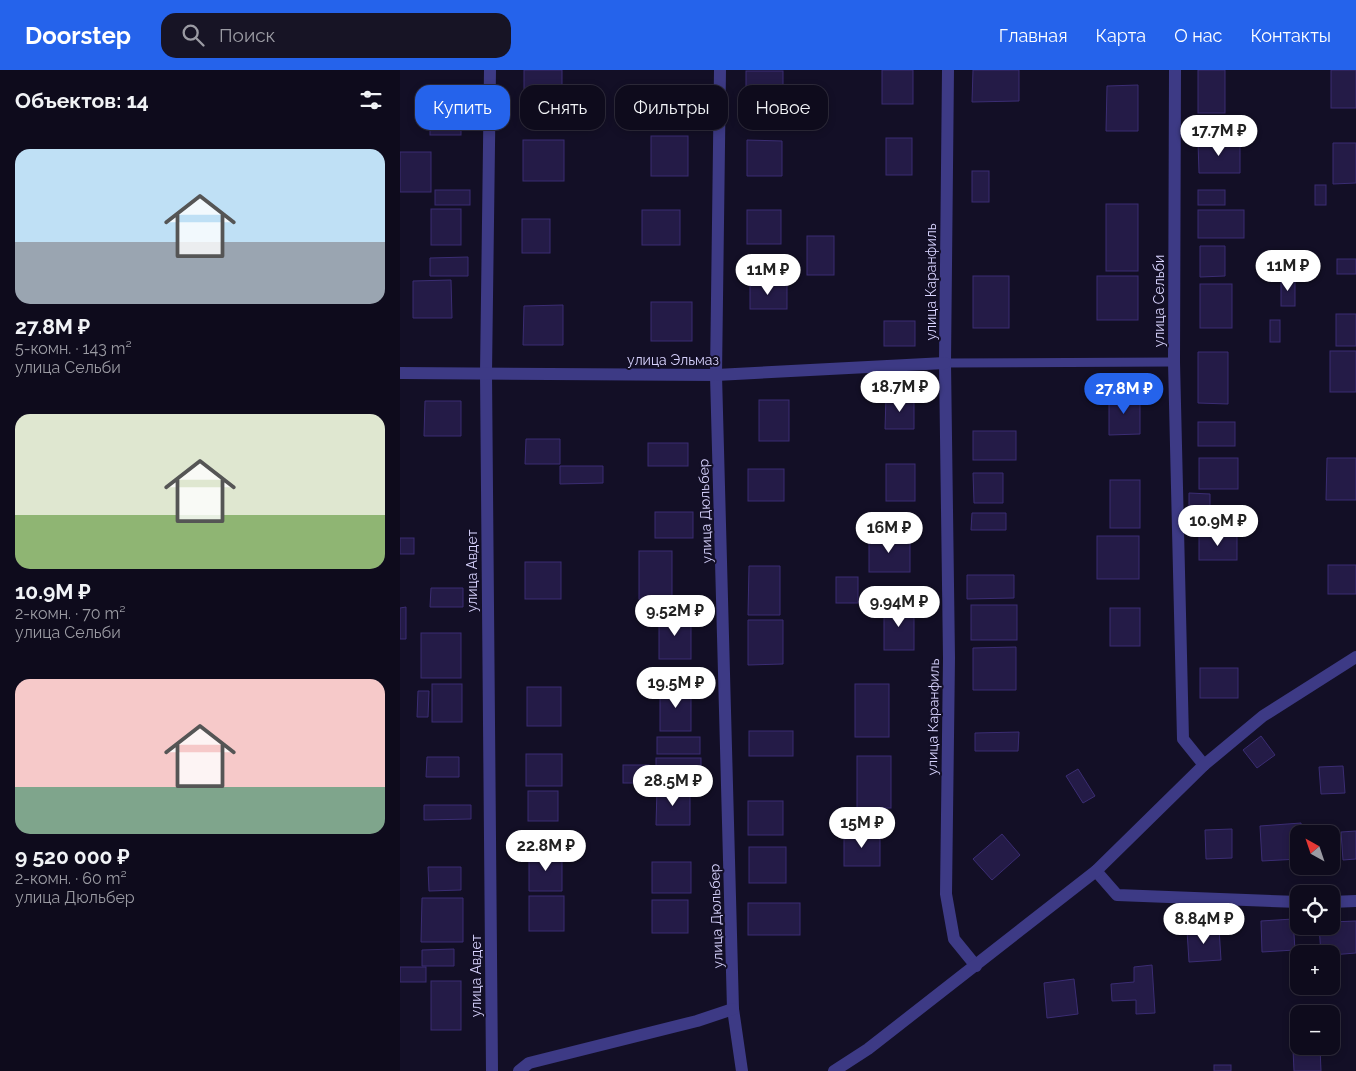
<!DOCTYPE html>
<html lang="ru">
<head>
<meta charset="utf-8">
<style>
  body { margin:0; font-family:Raleway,sans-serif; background:#171425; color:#f1f3f6; height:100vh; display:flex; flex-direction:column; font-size:19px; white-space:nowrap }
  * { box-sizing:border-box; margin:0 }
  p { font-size:16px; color:#9b9ba3 }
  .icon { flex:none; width:28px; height:28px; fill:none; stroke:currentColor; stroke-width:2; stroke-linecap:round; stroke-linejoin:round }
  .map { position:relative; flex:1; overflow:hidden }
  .side { display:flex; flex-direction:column; background:#0e0b1c; width:400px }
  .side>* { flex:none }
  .banner { position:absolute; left:15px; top:15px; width:475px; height:45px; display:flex; gap:10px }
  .needle { width:32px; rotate:320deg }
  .controls { position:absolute; left:890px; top:755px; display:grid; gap:10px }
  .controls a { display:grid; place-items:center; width:50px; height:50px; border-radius:10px; background:#0e0b1c; box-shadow:0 2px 8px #0003,0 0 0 1px #2e2b3b; font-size:25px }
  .price { position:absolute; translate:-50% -42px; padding:0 11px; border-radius:18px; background:#fff; color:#222; font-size:16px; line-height:32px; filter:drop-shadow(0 1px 2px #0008) }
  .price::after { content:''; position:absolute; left:50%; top:30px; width:15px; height:11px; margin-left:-8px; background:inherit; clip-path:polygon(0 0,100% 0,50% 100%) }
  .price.on { background:#2563eb; color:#fff }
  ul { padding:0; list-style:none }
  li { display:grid; align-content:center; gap:10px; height:265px; padding:0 15px }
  li span { display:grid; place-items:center; height:155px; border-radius:15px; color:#555 }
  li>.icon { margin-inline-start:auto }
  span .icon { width:90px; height:90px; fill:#fffc; stroke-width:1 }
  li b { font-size:21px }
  h2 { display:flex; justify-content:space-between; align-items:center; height:60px; padding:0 15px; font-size:21px }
  .pill { padding:0 18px; border-radius:15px; background:#0e0b1c; box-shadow:0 2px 8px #0003,0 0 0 1px #2e2b3b; font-size:18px; line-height:45px }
  .pill.on { background:#2563eb; color:#fff }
  header { display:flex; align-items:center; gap:30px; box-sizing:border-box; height:70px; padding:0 25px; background:#2563eb; color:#fff }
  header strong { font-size:24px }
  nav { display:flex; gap:28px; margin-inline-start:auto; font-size:18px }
  .search { width:350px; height:45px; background:#171425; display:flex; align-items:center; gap:12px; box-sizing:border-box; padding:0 18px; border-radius:15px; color:#9b9ba3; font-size:19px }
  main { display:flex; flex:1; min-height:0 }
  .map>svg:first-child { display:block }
</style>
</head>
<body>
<header>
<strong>Doorstep</strong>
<div class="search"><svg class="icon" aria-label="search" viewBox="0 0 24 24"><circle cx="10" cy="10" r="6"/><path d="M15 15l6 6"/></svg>Поиск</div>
<nav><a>Главная</a><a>Карта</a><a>О нас</a><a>Контакты</a></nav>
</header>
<main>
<section class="side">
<h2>Объектов: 14<svg class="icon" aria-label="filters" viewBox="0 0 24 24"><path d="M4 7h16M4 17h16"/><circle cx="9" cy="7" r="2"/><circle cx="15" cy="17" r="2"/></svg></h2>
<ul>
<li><span style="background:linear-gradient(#bfe0f5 60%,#9aa5b1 0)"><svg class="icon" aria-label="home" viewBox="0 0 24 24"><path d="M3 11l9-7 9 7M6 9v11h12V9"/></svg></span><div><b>27.8M ₽</b><p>5-комн. · 143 m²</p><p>улица Сельби</p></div></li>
<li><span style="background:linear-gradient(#dfe7d0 65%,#8fb573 0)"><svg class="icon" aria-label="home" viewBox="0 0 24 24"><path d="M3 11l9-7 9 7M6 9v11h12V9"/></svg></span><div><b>10.9M ₽</b><p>2-комн. · 70 m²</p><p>улица Сельби</p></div></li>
<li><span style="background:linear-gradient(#f6c9c9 70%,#7fa58c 0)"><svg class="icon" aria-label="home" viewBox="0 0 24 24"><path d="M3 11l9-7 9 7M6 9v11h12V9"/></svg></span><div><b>9 520 000 ₽</b><p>2-комн. · 60 m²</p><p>улица Дюльбер</p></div></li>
</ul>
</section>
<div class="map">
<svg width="956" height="1001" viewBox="0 0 956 1001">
  <rect width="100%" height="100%" fill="#130f26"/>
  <g fill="#241b47" stroke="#3b2d73">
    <rect x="124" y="0" width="38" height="40"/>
    <rect x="482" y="0" width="31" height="34"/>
    <polygon points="573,0 619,0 619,31 572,32"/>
    <rect x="798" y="0" width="27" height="43"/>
    <rect x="931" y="0" width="25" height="38"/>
    <rect x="346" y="1" width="37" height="37"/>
    <polygon points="738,15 738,61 706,61 707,16"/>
    <rect x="30" y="21" width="31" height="44"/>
    <rect x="251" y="66" width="37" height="40"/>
    <rect x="486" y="68" width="26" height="37"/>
    <rect x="123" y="70" width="41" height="41"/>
    <polygon points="347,70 382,71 382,106 347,106"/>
    <polygon points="798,72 840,72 840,103 799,103"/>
    <polygon points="933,73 956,73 956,113 933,114"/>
    <rect x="0" y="82" width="31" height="40"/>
    <rect x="572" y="101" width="17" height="31"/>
    <rect x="915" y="115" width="11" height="20"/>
    <rect x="35" y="120" width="35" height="15"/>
    <rect x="798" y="120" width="27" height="15"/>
    <rect x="706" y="134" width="32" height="67"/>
    <rect x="31" y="139" width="30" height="36"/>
    <rect x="242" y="140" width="38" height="35"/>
    <rect x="347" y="140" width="34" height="34"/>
    <rect x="798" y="140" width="46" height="28"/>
    <rect x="122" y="149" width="28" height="34"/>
    <rect x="407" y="166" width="27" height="39"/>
    <polygon points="800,176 825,176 825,206 800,207"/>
    <polygon points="68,187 68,206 30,206 30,188"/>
    <rect x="937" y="189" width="19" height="15"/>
    <rect x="573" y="206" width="36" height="52"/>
    <rect x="697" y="206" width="41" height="44"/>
    <rect x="881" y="208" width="14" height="28"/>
    <polygon points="51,210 52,248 13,248 13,211"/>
    <rect x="350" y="212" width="37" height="27"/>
    <rect x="800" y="214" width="32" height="44"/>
    <rect x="251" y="232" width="41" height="39"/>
    <polygon points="163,235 163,275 123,275 124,236"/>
    <rect x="936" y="244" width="20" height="32"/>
    <rect x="870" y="250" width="10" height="22"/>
    <rect x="484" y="251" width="31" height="25"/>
    <rect x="930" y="281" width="26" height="41"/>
    <polygon points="798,282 828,282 828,334 798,333"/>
    <polygon points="709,326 740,326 740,364 709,365"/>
    <polygon points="486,327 514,327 514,359 485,359"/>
    <rect x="359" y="330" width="30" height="41"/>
    <polygon points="25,331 61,331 61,366 24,366"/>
    <rect x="798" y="352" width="37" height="24"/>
    <rect x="573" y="361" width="43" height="29"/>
    <polygon points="126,369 160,369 160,394 125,394"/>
    <rect x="248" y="373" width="40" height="23"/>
    <rect x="799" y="388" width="39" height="31"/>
    <polygon points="927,388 956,388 956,430 926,430"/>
    <rect x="486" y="394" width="29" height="37"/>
    <polygon points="160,396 203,396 203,413 160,414"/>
    <rect x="348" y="399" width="36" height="32"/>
    <polygon points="573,403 603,403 603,433 574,433"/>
    <rect x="710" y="410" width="30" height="48"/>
    <polygon points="789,423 810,424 810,458 789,458"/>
    <rect x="255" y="442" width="38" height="26"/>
    <polygon points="572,443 606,443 606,460 571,460"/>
    <rect x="799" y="464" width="38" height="26"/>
    <rect x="697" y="466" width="42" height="43"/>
    <rect x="469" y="467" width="41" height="35"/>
    <rect x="0" y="468" width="14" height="16"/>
    <rect x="239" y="481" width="33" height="48"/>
    <rect x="125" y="492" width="36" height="37"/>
    <rect x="928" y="495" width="28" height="29"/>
    <polygon points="349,496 380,496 380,545 348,545"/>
    <polygon points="567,505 614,505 614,528 567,529"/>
    <rect x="436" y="507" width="22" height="26"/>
    <polygon points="31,518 63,518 63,537 30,537"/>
    <rect x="571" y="535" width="46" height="35"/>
    <rect x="484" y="536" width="30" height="44"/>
    <polygon points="6,537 6,569 0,569 0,538"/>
    <rect x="710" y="538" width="30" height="38"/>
    <rect x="259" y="546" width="32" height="43"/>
    <polygon points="348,550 383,550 383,594 348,595"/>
    <rect x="21" y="563" width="40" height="45"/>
    <polygon points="616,577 616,620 573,620 573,578"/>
    <rect x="800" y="598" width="38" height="30"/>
    <rect x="32" y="614" width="30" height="38"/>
    <rect x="455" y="614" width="34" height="53"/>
    <rect x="127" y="617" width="34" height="39"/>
    <rect x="260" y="617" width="31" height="44"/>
    <polygon points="18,621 29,621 28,647 17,647"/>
    <rect x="349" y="661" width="44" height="25"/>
    <polygon points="619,662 618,681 575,681 575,663"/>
    <polygon points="861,666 875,685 857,698 843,680"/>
    <rect x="257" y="667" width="43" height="17"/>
    <rect x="126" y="684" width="36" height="32"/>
    <rect x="457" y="686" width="34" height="52"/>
    <polygon points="27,687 59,687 59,707 26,707"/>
    <rect x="256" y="688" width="45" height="25"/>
    <rect x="223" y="695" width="26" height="18"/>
    <polygon points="943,696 945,723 921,724 919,697"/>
    <polygon points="678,699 695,726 683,733 666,706"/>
    <polygon points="257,719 290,719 290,755 256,755"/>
    <rect x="128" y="721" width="30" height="30"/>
    <rect x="348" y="731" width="35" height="34"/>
    <polygon points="24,735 71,735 71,749 24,750"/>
    <polygon points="901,753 902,764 899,764 899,789 862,791 860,756"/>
    <polygon points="832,759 832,788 806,789 805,760"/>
    <polygon points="956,761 956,789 943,790 941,762"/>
    <rect x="444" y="763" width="36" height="33"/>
    <polygon points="602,764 620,785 592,810 573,789"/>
    <rect x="349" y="777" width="37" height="36"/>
    <polygon points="162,783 162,821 129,821 129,784"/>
    <rect x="252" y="792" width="39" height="31"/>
    <polygon points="28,797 61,797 61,820 29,821"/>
    <rect x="129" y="826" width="35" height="35"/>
    <polygon points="22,828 63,828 63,872 21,872"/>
    <rect x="252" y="830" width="36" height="33"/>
    <rect x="348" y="833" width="52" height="32"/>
    <polygon points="893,849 895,880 862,882 861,851"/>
    <polygon points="956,851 956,883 931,885 921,884 919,856 931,856 931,852"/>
    <polygon points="819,858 821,890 789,892 787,860"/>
    <polygon points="54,879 54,896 22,896 22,880"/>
    <polygon points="752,895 755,943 736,944 736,930 712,931 711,914 734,912 734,897"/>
    <rect x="0" y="897" width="26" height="15"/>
    <polygon points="674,909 678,944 647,948 644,913"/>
    <rect x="31" y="911" width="30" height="49"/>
    <polygon points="920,978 921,1001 894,1001 893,979"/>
    <rect x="814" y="995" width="17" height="6"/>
  </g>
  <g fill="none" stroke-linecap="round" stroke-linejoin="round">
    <polyline stroke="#3d3a85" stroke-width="9" points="545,293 774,292"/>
    <g stroke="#3d3a85" stroke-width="12">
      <polyline points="90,0 86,303 92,1001"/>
      <polyline points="320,0 316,305 333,939 342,1001"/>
      <polyline points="548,0 545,293 549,588 546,824 554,869 576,896"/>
      <polyline points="775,0 774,292 783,669 804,695"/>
      <polyline points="0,303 316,305 545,293"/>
      <polyline points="696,801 717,825 899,832"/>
      <polyline points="931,832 956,831"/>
      <polyline points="119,1001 129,993 297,951 333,939"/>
    </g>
    <polyline stroke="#3d3a85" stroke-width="12" points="434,1001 468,979 696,801 804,695 863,646 956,587"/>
  </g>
  <g text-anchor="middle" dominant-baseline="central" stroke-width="4" stroke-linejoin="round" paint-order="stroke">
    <g font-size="14" fill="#d9d4ff" stroke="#130f26">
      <text transform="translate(531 212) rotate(-90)">улица Каранфиль</text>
      <text transform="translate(759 231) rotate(-90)">улица Сельби</text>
      <text x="273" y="290">улица Эльмаз</text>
      <text transform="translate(305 441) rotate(-92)">улица Дюльбер</text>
      <text transform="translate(72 501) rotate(-90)">улица Авдет</text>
      <text transform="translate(533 647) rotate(-89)">улица Каранфиль</text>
      <text transform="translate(316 846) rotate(-92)">улица Дюльбер</text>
      <text transform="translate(76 906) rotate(-90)">улица Авдет</text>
    </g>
  </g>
</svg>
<div class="controls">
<a><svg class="needle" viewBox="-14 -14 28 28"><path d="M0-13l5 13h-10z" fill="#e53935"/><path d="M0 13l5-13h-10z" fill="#9b9ba3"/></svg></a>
<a><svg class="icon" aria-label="locate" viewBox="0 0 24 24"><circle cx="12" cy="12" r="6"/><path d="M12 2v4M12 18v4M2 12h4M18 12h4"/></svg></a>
<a>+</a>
<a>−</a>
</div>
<b class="price" style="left:819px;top:87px">17.7M ₽</b>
<b class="price" style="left:888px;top:222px">11M ₽</b>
<b class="price" style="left:368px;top:226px">11M ₽</b>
<b class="price" style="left:500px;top:343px">18.7M ₽</b>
<b class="price on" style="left:724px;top:345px">27.8M ₽</b>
<b class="price" style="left:818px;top:477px">10.9M ₽</b>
<b class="price" style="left:489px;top:484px">16M ₽</b>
<b class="price" style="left:499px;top:558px">9.94M ₽</b>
<b class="price" style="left:275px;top:567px">9.52M ₽</b>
<b class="price" style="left:276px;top:639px">19.5M ₽</b>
<b class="price" style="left:273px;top:737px">28.5M ₽</b>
<b class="price" style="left:462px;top:779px">15M ₽</b>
<b class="price" style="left:146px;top:802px">22.8M ₽</b>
<b class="price" style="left:804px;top:875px">8.84M ₽</b>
<div class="banner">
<a class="pill on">Купить</a>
<a class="pill">Снять</a>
<a class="pill">Фильтры</a>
<a class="pill">Новое</a>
</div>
</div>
</main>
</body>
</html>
